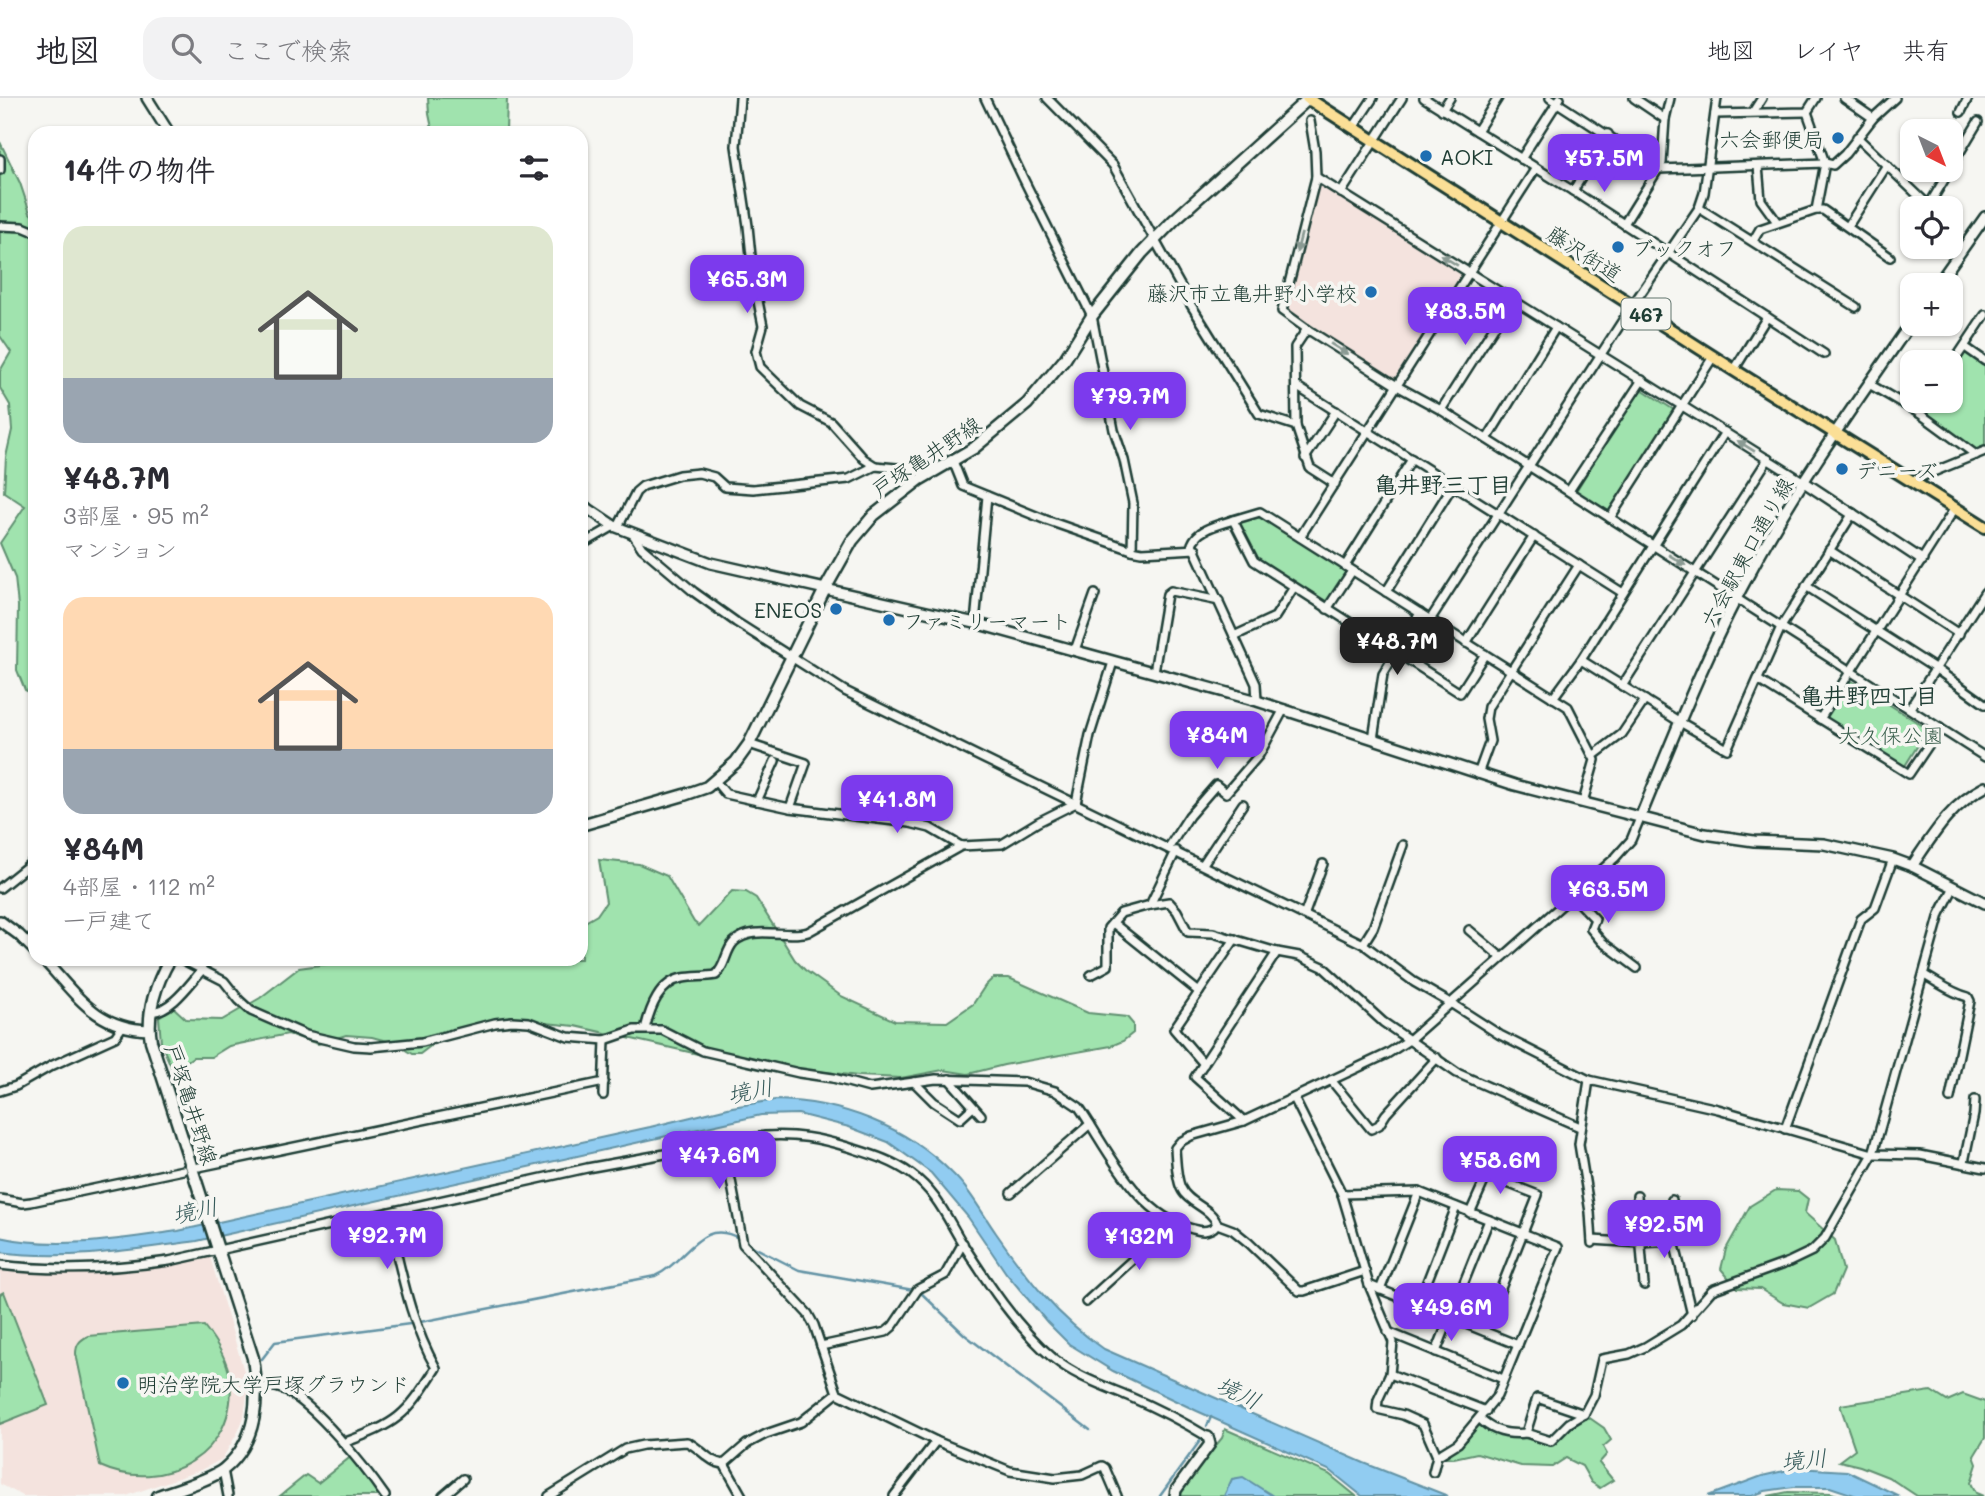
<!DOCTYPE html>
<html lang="ja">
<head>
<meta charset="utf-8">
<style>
  body { margin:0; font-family:Mali,"Klee One",sans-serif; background:#f2f2f3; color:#2b2b33; height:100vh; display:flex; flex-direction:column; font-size:26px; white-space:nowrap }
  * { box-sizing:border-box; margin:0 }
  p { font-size:23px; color:#7c7c81 }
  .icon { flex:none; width:38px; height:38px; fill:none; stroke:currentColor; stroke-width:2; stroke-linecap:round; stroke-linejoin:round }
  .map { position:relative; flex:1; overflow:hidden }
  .sheet { position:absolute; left:28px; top:28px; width:560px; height:840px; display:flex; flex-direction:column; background:#fff; border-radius:21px; box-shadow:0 2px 5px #0004 }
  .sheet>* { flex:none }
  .needle { width:46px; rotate:138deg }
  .controls { position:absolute; left:1900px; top:21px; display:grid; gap:14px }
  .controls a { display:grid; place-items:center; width:63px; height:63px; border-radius:14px; background:#fff; box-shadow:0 2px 5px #0004; font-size:35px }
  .price { position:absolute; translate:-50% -60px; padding:0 16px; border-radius:14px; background:#7c3aed; color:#fff; font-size:23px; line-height:46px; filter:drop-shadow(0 2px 4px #0008) }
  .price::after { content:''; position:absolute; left:50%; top:42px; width:21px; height:16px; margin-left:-10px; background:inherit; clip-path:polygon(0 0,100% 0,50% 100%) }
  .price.active { background:#222; color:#fff }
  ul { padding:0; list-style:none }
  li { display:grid; align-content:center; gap:14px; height:371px; padding:0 35px }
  li span { display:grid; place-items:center; height:217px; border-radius:21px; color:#555 }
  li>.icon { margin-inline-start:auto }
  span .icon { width:126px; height:126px; fill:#fffc; stroke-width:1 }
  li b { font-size:30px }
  h2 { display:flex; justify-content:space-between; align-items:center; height:84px; padding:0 35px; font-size:30px }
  header { display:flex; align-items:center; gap:42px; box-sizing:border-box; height:98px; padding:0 35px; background:#fff; border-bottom:2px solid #e1e1e2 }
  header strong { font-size:33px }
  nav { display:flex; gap:38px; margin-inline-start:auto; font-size:24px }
  .search { width:490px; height:63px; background:#f2f2f3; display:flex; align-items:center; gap:18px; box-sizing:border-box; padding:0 24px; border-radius:21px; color:#7c7c81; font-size:26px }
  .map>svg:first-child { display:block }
</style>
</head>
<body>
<header>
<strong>地図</strong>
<div class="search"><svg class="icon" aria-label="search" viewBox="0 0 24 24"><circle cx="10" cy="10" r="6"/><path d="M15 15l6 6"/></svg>ここで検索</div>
<nav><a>地図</a><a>レイヤ</a><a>共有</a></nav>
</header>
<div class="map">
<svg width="1985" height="1398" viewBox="0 0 1985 1398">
  <rect width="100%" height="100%" fill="#f6f6f2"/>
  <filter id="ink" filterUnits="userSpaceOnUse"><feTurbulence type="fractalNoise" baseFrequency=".0143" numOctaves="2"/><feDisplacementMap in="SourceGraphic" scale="14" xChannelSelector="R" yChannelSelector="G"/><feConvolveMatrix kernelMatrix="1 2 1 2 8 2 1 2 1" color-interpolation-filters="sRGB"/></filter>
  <g filter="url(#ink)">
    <g fill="#f4e3de">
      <polygon points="1320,85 1460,174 1462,178 1397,281 1394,281 1286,210 1316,87"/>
      <polygon points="210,1159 244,1273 247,1297 244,1319 238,1334 222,1361 201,1372 126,1398 23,1398 0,1386 0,1172 42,1175 138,1173"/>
    </g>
    <g fill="#a0e3ae" stroke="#609071" stroke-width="2">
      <polygon points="428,0 507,0 506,35 433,35 429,16"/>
      <polygon points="0,44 20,85 30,115 35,120 35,597 25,592 17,572 18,508 15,480 0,445 25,408 4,394 6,359 12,332 10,307 0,290 0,273 11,254 0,238"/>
      <polygon points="1966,254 1985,268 1985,348 1976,352 1922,317 1932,303 1951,303 1951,275"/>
      <polygon points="1640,290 1674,312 1607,417 1574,396"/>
      <polygon points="1260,418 1348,474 1327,507 1256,461 1237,425"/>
      <polygon points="1847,580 1928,631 1903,671 1821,620"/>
      <polygon points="599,762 639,766 667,778 694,824 699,828 732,793 746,794 756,800 795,862 805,872 841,898 895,923 947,924 973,906 985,888 993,880 1009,880 1088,915 1127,919 1133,926 1133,935 1123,943 1111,948 1004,967 968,976 943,972 901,980 858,978 724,962 575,928 507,921 441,940 420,956 412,956 394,945 372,939 346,937 318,946 288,936 229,948 211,959 193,959 173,973 161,945 159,919 172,908 186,921 222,922 260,900 299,870 363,861 581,861 581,823 585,824 597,817 606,804"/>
      <polygon points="1776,1092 1798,1093 1808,1101 1805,1115 1835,1142 1843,1172 1833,1196 1809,1210 1783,1205 1760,1191 1737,1190 1721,1171 1726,1151 1750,1108"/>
      <polygon points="4,1194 48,1307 0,1326 0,1196"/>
      <path d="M204,1228c12,15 23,32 26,52 9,76 -67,117 -130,88l-24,-112c0,-10 4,-14 12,-18z"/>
      <polygon points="1931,1293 1947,1303 1963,1296 1985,1304 1985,1340 1974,1358 1977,1366 1971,1385 1976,1395 1983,1398 1917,1398 1888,1379 1860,1368 1839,1363 1855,1351 1840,1307"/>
      <polygon points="1584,1316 1604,1330 1611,1342 1603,1349 1607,1356 1599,1365 1613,1382 1600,1390 1591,1384 1582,1368 1566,1360 1552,1369 1521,1368 1477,1355 1454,1360 1437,1358 1458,1345 1480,1321 1488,1329 1551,1343"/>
      <polygon points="1225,1331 1329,1376 1356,1398 1179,1398 1186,1384 1222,1340"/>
      <polygon points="353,1357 385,1398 280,1398 306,1377 318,1385"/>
      <polygon points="1788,1394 1831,1395 1841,1398 1768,1398"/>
    </g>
    <g fill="#91ccf1" stroke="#6393a5" stroke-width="2">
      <path d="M775,1002c65,1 131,26 177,73 18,17 30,40 44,60 32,46 61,84 108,116l260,114 84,33h-86l-31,-25 -134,-60 -84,-40 -44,-27 -22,-22 -41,-49 -38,-56 -37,-44 -43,-31 -39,-15 -51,-13 -37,1 -564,126c-65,9 -131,20 -197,11v-15c57,13 121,2 178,-6l472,-104 82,-20z"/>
      <polygon points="1797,1370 1847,1373 1899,1398 1857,1398 1830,1389 1794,1389 1765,1393 1752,1398 1708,1398 1762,1378"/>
      <polygon points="1243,1379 1273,1398 1224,1398 1232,1381"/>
    </g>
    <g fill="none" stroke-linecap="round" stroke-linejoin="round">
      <g stroke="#6393a5" stroke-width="2.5">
        <polyline points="746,1145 799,1172 919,1193 965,1237 1090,1332"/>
        <path d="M262,1261l13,-17 135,-18 245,-48c31,-13 45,-61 85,-37"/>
        <polyline points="1207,1328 1211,1319"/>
        <polyline points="1160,1398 1202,1340"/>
      </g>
      <g stroke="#1f3d34" stroke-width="12">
        <g id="minor">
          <polyline points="740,0 736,48 748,128 753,178 763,228 756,253 760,269 800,308 831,324 864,361 875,368"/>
          <polyline points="985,0 1023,80 1092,218 1114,332 1124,362 1133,405 1132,452"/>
          <polyline points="1047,0 1113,67 1191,207 1259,316 1296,328"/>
          <polyline points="1424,0 1573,93 1767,219"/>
          <polyline points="1550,0 1659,71 1825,65 1833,67 1845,56 1873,20 1895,0"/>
          <polyline points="1634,0 1665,21"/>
          <polyline points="1844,0 1873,20"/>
          <polyline points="1442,12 1450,0"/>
          <polyline points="1753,14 1762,0"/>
          <polyline points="1807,14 1825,65 1816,112"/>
          <polyline points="1961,14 1968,0"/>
          <polyline points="1715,16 1807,14 1816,0"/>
          <polyline points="1310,23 1315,53 1316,79 1282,213 1307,231 1397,288 1441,312 1985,659"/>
          <polyline points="1353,30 1373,0"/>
          <polyline points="1477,33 1498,0"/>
          <polyline points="1857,39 1925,104"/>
          <polyline points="0,61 0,72"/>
          <polyline points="1521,61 1560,0"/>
          <polyline points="1758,68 1761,102 1777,124"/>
          <polyline points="1951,69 1978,24"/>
          <polyline points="1316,79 1804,384"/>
          <polyline points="1573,93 1608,36"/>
          <polyline points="1341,95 1402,0"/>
          <polyline points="1929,107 1950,72"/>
          <polyline points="1699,110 1856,209"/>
          <polyline points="1624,126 1662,65 1665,21 1670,0"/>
          <polyline points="0,128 23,129 35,134"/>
          <polyline points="1848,128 1887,67"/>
          <polyline points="1753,143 1760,131 1816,112 1823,112 1890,159"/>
          <polyline points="1307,231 1295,249 1296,328 1310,370 1335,386"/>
          <polyline points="1965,249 1985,263"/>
          <polyline points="1951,268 1985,217"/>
          <polyline points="1734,272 1767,219 1824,256"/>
          <polyline points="1869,286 1919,315 1976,357"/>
          <polyline points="1296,288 1623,495"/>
          <polyline points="1441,312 1512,201"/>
          <polyline points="1919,315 1927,303"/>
          <polyline points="1487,341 1556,229"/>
          <polyline points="1305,360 1336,313"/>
          <polyline points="953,363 963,388 1046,422 1132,452 1142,454 1196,451"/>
          <polyline points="1911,383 1985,353"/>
          <polyline points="1569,393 1642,282"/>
          <polyline points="1610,420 1713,259"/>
          <path d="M1233,422c-14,5 -35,8 -41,24l64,140 1,17"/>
          <polyline points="618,429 636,394 643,388 679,377 699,375 714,379 725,389 753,391 849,381 875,368 918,372 926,377"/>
          <polyline points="632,435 642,450 694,494 736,524 845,593 1363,846 1414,884 1452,906 1500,937 1589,982 1718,1011 1873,1056 1920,1057 1985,1070"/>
          <polyline points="1300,439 1536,70"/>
          <polyline points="581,447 614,428"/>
          <polyline points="1829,452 1959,536"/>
          <polyline points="1345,468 1412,361"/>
          <polyline points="1806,488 1936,571 1985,606"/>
          <polyline points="1386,494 1453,387"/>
          <polyline points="1327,511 1352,473"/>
          <polyline points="1430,522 1632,208 1699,110 1704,95 1717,0"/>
          <polyline points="975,525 987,398"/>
          <polyline points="1234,538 1275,519 1294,489"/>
          <polyline points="1466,545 1534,438"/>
          <polyline points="1075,552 1095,496"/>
          <polyline points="1485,556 1460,595 1254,463 1233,422 1260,414 1568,609 1595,662 1583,704"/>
          <polyline points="1581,562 1680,624 1727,651 1781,529 1853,415"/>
          <polyline points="1154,574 1167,496 1171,493 1219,503"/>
          <polyline points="1758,582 1909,676 1940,630"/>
          <polyline points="1622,588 1768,361"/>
          <polyline points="1553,600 1581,562 1725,334"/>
          <polyline points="1910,610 1985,494"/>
          <polyline points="1820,621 1955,410"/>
          <polyline points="1373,641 1383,576 1420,515"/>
          <polyline points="749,646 806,665 790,710"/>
          <polyline points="1593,658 1622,636 1645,602"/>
          <polyline points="1478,676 1490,643 1486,621 1488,609 1579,467"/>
          <polyline points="715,683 726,696 790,710 910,725 930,730 961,748 1002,746 1038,724 1076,705 1090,637 1113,564"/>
          <polyline points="757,703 775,663"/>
          <polyline points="878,721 898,683"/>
          <polyline points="1169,749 1189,718 1216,687 1226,695 1259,657 1284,611"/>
          <polyline points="1203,766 1243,706"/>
          <polyline points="0,790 35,762"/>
          <polyline points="1572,797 1595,821 1591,831 1602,844 1637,870"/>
          <polyline points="1150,807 1176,753"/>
          <polyline points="1305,815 1323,766"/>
          <polyline points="1113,825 1199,894"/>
          <polyline points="1469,832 1501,859"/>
          <polyline points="1363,846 1373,830 1403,747"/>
          <path d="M181,861l43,22 15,19 12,11 55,24 48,11 17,1 51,-5 73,-19 17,-2 17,1 39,15 37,3 29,-10h28l41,21 96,22 34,5 37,10 66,-9 88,3 31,9 24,16c29,42 58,109 114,122 9,3 18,3 24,-5 -6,-17 -29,-20 -36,-36 -5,-11 -5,-28 -6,-40l5,-6 11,-6 53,-15 143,-67 22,-14 206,-182 16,-18 9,-22"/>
          <polyline points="1091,877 1108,868 1108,830 1121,815 1150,807 1169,804 1177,813 1188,834 1213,835 1277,854 1299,858 1323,869 1383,924 1457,975 1580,1029"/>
          <path d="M1924,877c15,8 28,18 44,22l2,4 -20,97"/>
          <path d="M151,914c21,-1 39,-29 52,-43"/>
          <path d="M645,931c5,-20 14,-47 38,-51 11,-2 22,-1 33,-3 10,-9 9,-24 18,-33 19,-18 52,-3 74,-10l153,-86"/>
          <polyline points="1204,966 1174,931 1235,841"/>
          <polyline points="949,981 981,1017"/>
          <polyline points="1331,982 1371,1031 1379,1027 1386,1016 1437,960"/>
          <polyline points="1589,982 1579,1046 1590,1114 1592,1145"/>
          <polyline points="914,984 934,1004 960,1021 973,1009"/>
          <polyline points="0,993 16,988 51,968 115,939 122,929"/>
          <polyline points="603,997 605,942"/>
          <polyline points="1294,1000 1342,1096 1369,1187 1393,1244 1390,1276 1486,1313"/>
          <polyline points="1244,1023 1195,979 1277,854"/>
          <polyline points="1785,1031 1861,821 1875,810 1893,761"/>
          <polyline points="724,1045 743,1146 808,1216 814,1227 837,1295 936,1343 1010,1373 1055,1380 1082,1377 1102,1368 1105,1370 1117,1398"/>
          <polyline points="1964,1064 1974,1016 1975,1002"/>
          <polyline points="199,1069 604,984"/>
          <polyline points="1011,1095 1090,1026"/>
          <polyline points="1342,1096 1419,1094 1558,1149 1497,1298 1458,1345 1437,1358 1433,1374"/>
          <polyline points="1637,1098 1644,1187"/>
          <polyline points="0,1101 23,1105 31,1104 183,1072"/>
          <polyline points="1672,1102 1674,1143 1692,1217"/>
          <polyline points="1470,1115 1487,1077 1538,1097 1484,1233"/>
          <polyline points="1217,1126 1233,1132 1249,1145 1299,1193 1304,1193 1365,1173"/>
          <polyline points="1592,1142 1640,1145 1674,1143"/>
          <path d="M0,1167c56,7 113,4 169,-4l418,-93 178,-32c31,-2 53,2 83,11 22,7 44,13 63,27 25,18 35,42 50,67 26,41 55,86 92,117 22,18 49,27 75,38 28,12 54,25 80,41"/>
          <polyline points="1369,1187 1518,1247"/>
          <polyline points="1380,1192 1419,1094"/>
          <polyline points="1086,1204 1174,1124"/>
          <polyline points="1418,1207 1456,1109"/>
          <polyline points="1388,1234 1503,1281"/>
          <polyline points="821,1248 886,1234 893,1228 918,1191 945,1177 963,1145"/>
          <polyline points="1436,1254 1489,1122"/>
          <polyline points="1390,1276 1378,1302 1377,1311 1403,1317 1423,1326 1437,1358"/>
          <path d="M258,1291c10,-3 16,-4 26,1 31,14 81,77 101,106"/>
          <path d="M1480,1321c13,13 28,16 46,14l11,-35 47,16 10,-19 8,-36 27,-5 16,-7 36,-22 31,-35 77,-28 23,-11 13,-13 48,-84 67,-240 14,-27"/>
          <polyline points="1526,1335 1551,1343 1569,1325 1584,1316"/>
          <path d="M343,1345c55,-20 62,-26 93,-75 -27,-47 -36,-104 -49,-155"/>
          <polyline points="724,1366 747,1346 766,1336 801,1324 837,1295"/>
          <polyline points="223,1372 228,1398"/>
          <polyline points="443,1398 463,1381"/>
          <path d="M549,1398l76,-47 18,-4 44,-3c14,6 22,21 37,22l18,32"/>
          <polyline points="894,1398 936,1343"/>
        </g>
      </g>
      <g stroke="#1f3d34" stroke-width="14">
        <g id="tertiary">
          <polyline points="147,0 169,35"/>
          <polyline points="1937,187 1985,119"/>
          <polyline points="1804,384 1922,462"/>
          <polyline points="581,406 614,428 711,465 975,525 1257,603 1515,687 1705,736 1754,743 1824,746 1893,761 1912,768 1985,805"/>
          <path d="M1640,720c35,-85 69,-172 114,-253 46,-85 104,-165 159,-245"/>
          <path d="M1912,768c21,-31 38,-61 73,-79"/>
          <polyline points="0,823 19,837 35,853"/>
          <path d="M43,861c34,36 52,69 106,71"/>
          <polyline points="1175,1398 1176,1392 1210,1346 1208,1339"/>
        </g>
      </g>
      <g stroke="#1f3d34" stroke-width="15">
        <g id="secondary">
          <polyline points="581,727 684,697 707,689 736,664 749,646 825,491 852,443 874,417 919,382 974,350 1027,306 1065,261 1092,218 1142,155 1174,122 1308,1"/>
          <path d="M158,1398c17,-6 54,-17 66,-27 34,-28 35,-71 29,-111l-102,-317c-5,-28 5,-58 19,-82"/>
        </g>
      </g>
      <g stroke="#1f3d34" stroke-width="16">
        <polyline id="trunk" points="1307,0 1734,272 1985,429"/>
      </g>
      <use href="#minor" stroke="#f6f6f2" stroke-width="7"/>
      <use href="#tertiary" stroke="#f6f6f2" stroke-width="9"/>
      <use href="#secondary" stroke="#f6f6f2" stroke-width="10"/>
      <use href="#trunk" stroke="#fbdf96" stroke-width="10"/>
    </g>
    <defs><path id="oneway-solid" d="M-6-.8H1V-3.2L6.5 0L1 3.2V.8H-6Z" transform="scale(1.75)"/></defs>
    <g fill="#8a9a93">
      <use href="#oneway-solid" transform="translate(1299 145) rotate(104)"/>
      <use href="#oneway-solid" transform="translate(1449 162) rotate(-148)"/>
      <use href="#oneway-solid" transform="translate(1339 251) rotate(32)"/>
      <use href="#oneway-solid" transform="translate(1746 348) rotate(-148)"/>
      <use href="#oneway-solid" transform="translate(1677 462) rotate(32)"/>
    </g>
  </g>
  <g fill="#1f6fb2" stroke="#f6f6f2" stroke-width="2.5">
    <circle cx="1838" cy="40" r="7"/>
    <circle cx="1426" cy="58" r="7"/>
    <circle cx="1618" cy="149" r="7"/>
    <circle cx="1371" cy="194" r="7"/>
    <circle cx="1842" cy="371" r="7"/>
    <circle cx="836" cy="511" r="7"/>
    <circle cx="889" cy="522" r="7"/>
    <circle cx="123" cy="1285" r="7"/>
  </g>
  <g text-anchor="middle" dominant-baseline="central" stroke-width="7" stroke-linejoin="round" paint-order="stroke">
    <rect fill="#f6f6f2" stroke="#60746d" stroke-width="2" x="1621.5" y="200.5" width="49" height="31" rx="5"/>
    <g font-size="19" font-weight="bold" fill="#1f3d34">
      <text x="1646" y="216">467</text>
    </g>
    <g font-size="21" fill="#1f3d34" stroke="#f6f6f2" text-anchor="start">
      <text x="1824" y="40" text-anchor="end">六会郵便局</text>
      <text x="1440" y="58">AOKI</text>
      <text x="1632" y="149">ブックオフ</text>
      <text x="1357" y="194" text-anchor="end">藤沢市立亀井野小学校</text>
      <text x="1856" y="371">デニーズ</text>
      <text x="822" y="511" text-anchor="end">ENEOS</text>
      <text x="903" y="522">ファミリーマート</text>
      <text x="137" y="1285">明治学院大学戸塚グラウンド</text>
    </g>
    <g font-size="21" fill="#1f3d34" stroke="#f6f6f2">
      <text transform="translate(1585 155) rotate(33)">藤沢街道</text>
      <text transform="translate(926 358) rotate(-34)">戸塚亀井野線</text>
      <text transform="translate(1746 454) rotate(-61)">六会駅東口通り線</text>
      <text transform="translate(192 1006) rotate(72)">戸塚亀井野線</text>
    </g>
    <g font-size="21" fill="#395e4c" stroke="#f6f6f2">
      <text x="1891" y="636">大久保公園</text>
    </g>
    <g font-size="23" font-weight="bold" fill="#1f3d34" stroke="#f6f6f2">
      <text x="1443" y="386">亀井野三丁目</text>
      <text x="1869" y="597">亀井野四丁目</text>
    </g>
    <g font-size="23" font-style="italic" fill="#365a5a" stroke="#f6f6f2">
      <text transform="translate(750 992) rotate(-11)">境川</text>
      <text transform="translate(195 1112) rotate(-12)">境川</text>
      <text transform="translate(1239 1294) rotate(26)">境川</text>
      <text transform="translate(1804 1361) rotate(-6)">境川</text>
    </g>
  </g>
</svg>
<div class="controls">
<a><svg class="needle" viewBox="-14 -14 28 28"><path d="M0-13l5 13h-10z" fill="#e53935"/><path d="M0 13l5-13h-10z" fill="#7c7c81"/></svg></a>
<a><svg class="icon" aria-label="locate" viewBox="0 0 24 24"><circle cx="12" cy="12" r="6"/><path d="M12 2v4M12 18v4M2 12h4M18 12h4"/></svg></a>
<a>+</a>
<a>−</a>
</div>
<b class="price" style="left:1604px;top:96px">¥57.5M</b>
<b class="price" style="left:747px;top:217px">¥65.3M</b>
<b class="price" style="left:1465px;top:249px">¥83.5M</b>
<b class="price" style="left:1130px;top:334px">¥79.7M</b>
<b class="price active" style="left:1397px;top:579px">¥48.7M</b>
<b class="price" style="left:1217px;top:673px">¥84M</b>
<b class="price" style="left:897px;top:737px">¥41.8M</b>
<b class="price" style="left:1608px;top:827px">¥63.5M</b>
<b class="price" style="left:719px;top:1093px">¥47.6M</b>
<b class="price" style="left:1500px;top:1098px">¥58.6M</b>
<b class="price" style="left:1664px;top:1162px">¥92.5M</b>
<b class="price" style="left:387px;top:1173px">¥92.7M</b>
<b class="price" style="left:1139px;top:1174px">¥132M</b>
<b class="price" style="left:1451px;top:1245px">¥49.6M</b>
<section class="sheet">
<h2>14件の物件<svg class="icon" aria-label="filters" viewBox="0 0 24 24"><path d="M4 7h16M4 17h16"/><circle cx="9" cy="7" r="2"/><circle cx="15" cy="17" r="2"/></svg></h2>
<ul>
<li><span style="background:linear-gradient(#dfe7d0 70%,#9aa5b1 0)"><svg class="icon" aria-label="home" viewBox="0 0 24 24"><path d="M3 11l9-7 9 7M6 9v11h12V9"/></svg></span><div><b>¥48.7M</b><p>3部屋 · 95 m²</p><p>マンション</p></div></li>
<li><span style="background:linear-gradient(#ffd9b3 70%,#9aa5b1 0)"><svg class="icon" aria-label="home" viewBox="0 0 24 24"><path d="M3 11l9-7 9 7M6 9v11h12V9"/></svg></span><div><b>¥84M</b><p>4部屋 · 112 m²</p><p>一戸建て</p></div></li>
</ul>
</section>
</div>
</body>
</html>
